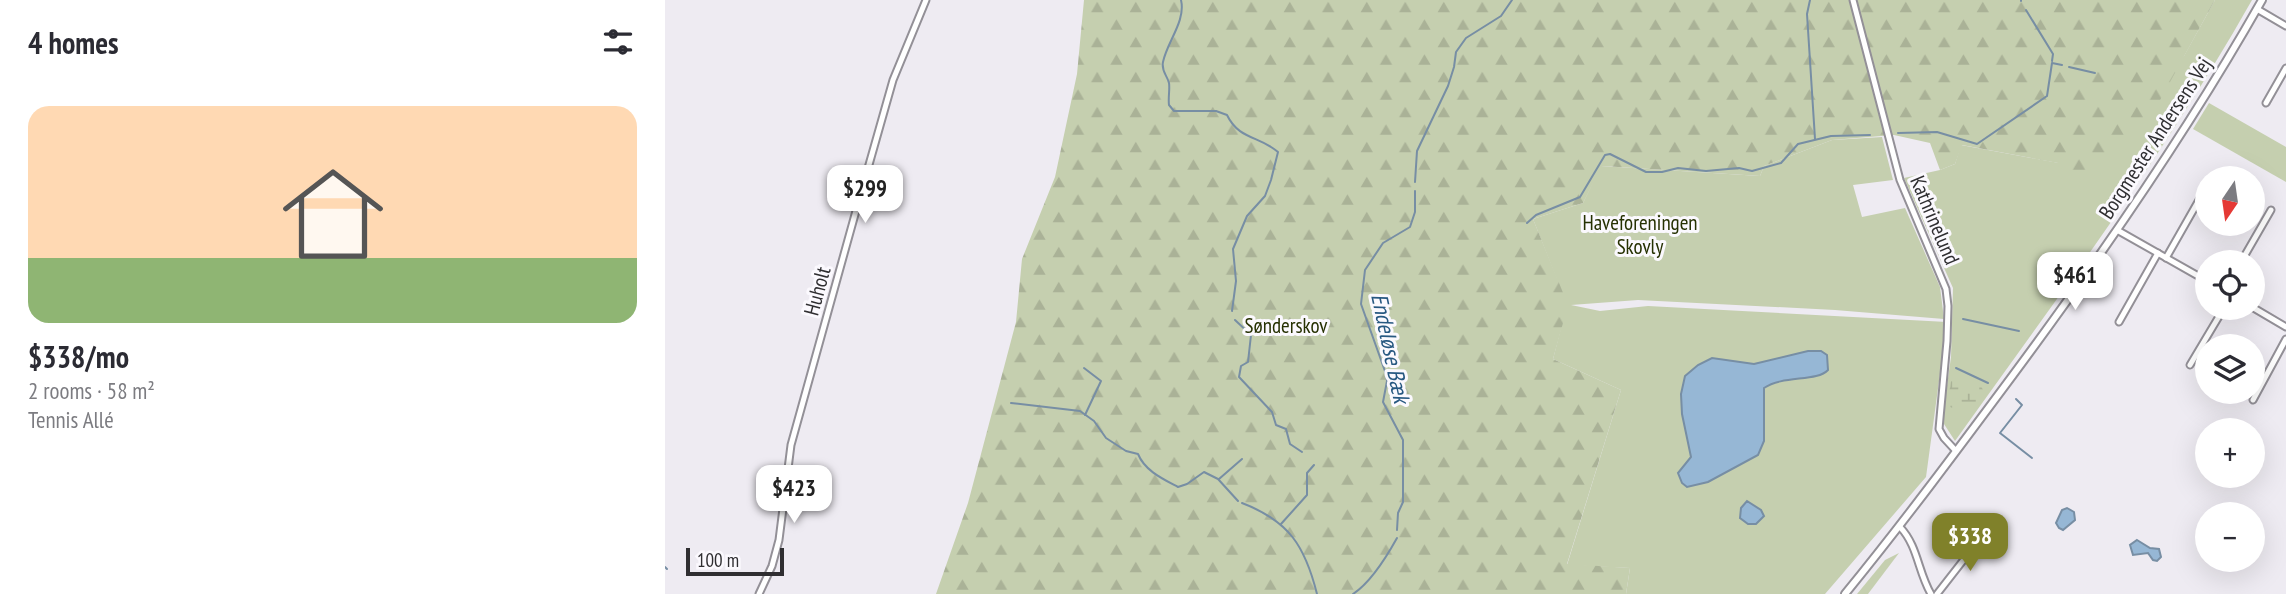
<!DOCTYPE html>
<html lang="en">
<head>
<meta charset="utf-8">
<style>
  body { margin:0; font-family:"PT Sans Narrow",sans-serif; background:#f7f7f7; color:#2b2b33; height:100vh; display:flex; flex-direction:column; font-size:26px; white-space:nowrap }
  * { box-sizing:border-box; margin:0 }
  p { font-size:23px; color:#7c7c81 }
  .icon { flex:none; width:38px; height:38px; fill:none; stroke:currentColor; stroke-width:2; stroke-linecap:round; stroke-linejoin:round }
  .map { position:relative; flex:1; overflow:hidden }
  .details { display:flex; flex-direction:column; background:#fff; width:665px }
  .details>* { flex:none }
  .needle { width:46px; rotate:193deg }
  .controls { position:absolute; left:1530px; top:166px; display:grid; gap:14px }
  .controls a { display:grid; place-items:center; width:70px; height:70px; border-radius:50%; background:#fff; box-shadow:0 7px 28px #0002; font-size:35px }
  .scale { position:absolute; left:21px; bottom:18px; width:98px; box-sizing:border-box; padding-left:7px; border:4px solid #2f2e31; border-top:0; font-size:19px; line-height:24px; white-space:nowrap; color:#2f2e31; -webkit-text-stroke:5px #fbf9fe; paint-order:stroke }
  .price { position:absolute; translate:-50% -60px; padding:0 16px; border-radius:14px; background:#fff; color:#222; font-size:23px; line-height:46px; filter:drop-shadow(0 2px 4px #0008) }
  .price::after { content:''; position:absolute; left:50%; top:42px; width:21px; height:16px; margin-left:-10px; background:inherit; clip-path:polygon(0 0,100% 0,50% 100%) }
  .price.current { background:#80812a; color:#fff }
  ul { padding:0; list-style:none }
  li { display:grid; align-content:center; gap:14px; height:371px; padding:0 28px }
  li span { display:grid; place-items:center; height:217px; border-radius:21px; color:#555 }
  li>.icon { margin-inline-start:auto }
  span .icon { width:126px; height:126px; fill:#fffc; stroke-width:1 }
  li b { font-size:30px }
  h2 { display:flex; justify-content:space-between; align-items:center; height:84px; padding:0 28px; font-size:30px }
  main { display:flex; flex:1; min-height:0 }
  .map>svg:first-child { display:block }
</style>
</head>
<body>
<main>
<section class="details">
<h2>4 homes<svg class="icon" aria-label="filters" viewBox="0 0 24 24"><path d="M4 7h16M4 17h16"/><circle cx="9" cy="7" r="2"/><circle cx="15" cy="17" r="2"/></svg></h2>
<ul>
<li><span style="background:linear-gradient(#ffd9b3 70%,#8fb573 0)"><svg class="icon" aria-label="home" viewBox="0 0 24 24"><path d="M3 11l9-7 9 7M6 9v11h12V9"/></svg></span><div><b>$338/mo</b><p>2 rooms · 58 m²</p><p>Tennis Allé</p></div></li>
</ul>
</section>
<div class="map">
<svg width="1621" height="594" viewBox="0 0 1621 594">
  <defs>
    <pattern id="forest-firs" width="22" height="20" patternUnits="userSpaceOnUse" patternTransform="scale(1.75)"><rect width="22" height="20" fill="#c5cfaf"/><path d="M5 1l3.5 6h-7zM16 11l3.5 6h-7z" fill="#aab297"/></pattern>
    <pattern id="wetland-marsh" width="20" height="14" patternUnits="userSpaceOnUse" patternTransform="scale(1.75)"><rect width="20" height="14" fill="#c5cfaf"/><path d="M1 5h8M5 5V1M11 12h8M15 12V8" fill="none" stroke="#aab297"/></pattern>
  </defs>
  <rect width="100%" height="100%" fill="#eeebf2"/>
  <g fill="#c5cfaf">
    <path d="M1550,0h37c-87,154 -194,297 -297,441l-11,-17 -1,-10 8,-57 2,-69 -49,-110 36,-8 15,-6 6,-19 98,18 125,-107z"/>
    <polygon points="1544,103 1621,147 1621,182 1528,129"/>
    <polygon points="1217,137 1228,180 1188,185 1197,217 1240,208 1275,287 1279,319 1170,310 973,300 906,305 935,311 983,306 1282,322 1261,477 1160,594 961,594 965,568 902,565 956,390 888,359 902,305 868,219 918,203 936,166 1095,176 1099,166 1167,140"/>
  </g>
  <g fill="url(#forest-firs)">
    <polygon points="419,0 1550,0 1483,122 1423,182 1393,163 1297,145 1290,164 1275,170 1265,143 1229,135 1167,140 1099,166 1095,176 937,166 918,203 868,219 903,305 888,359 956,390 902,564 965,568 961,594 271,594 303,503 351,322 357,259 390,177 412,74"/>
    <polygon points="1234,553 1203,594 1192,594 1220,560"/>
  </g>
  <polygon fill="url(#wetland-marsh)" points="1287,375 1316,386 1320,394 1311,405 1297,411 1282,406"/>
  <g fill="#96b7d5" stroke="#778ea4" stroke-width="2">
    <path d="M1143,351h13l6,4 1,15c-11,12 -45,5 -64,18v53l-6,14 -50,27 -21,5 -5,-4 -4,-10 13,-16 -9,-43 -1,-20 4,-18 13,-11 14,-7 42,6z"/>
    <polygon points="1082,501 1096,510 1099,516 1091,524 1083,524 1075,518 1076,508"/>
    <polygon points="1402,508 1409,512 1410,520 1398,530 1394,528 1391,523 1397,510"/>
    <polygon points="1472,540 1485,548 1494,549 1496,557 1492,561 1488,560 1483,553 1468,555 1465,545"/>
  </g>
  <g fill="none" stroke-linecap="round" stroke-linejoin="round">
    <g stroke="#778ea4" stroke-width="2">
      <path d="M516,0c5,21 -14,42 -18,62 -2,9 4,13 6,21 1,6 -1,15 0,22l5,6h42l11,4c12,25 33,21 51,37l-7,28 -6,16 -18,20 -14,33 3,32 -4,30"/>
      <polyline points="1145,0 1142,14 1150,139"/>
      <polyline points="1356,0 1356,1"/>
      <polyline points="1361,10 1388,54 1387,61"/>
      <polyline points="1404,67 1430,73"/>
      <polyline points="1233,133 1272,132 1312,144 1382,96 1387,63 1397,65"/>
      <polyline points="750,182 752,151 783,86 789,67 791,52 801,38 836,16 847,0"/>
      <polyline points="862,223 871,215 915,197 940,155 945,154 981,172 997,172 1013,168 1041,171 1074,168 1087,171 1116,163 1133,144 1166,136 1205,135"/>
      <polyline points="1298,319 1354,331"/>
      <polyline points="570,320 586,335 583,362 576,366 574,377 607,412 611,425 621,429 625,444 637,452"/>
      <polyline points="419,368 436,381 420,415"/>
      <polyline points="1291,368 1323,383"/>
      <polyline points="1351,399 1357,405 1335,433 1367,458"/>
      <path d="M346,403l69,8 14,10 12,17 20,13 12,3c7,17 25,25 40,33l9,-3 17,-12 14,7 20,22"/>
      <polyline points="554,479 577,459"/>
      <path d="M577,503c47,18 63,43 75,91"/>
      <polyline points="616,524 642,495 642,473 649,465"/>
      <polyline points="732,530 733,513 738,502 738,440 718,402 722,381 721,374 696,304 700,270 718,243 745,227 750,212 750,191"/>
      <polyline points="0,567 2,569"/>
      <path d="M688,594c17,-11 34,-38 44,-56"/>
    </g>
    <g stroke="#939097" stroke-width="9">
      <g id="minor">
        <polyline points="1188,0 1235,180 1281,289 1283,306 1282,341 1274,429 1279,438 1291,451"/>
        <polyline points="1592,9 1621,26"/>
        <polyline points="1601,103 1621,68"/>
        <polyline points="1546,178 1547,178"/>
        <polyline points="1452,230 1542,281"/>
        <polyline points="1501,258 1542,186"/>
        <polyline points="1576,262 1606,210"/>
        <polyline points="1587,307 1621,327"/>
        <polyline points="1454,322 1493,253"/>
        <polyline points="1525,365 1559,308"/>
        <polyline points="1588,400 1621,339"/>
        <path d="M1235,527c18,19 18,45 31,67"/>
        <polyline points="94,594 107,566 114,540 126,445 194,200 228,80 261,0"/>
        <polyline points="1272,594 1318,535"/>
      </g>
    </g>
    <g stroke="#939097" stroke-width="10">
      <path id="tertiary" d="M1180,594c58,-71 113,-145 168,-219 89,-120 175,-244 249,-375"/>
    </g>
    <use href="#minor" stroke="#fff" stroke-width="5"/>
    <use href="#tertiary" stroke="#fff" stroke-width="6"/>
  </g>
  <g text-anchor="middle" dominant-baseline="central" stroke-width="6" stroke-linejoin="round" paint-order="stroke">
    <g font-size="21" fill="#2f2e31" stroke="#fbf9fe">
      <text transform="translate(1490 138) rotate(-57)">Borgmester Andersens Vej</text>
      <text transform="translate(1270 220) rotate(67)">Kathrinelund</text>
      <text transform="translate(152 291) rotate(-75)">Huholt</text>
    </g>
    <g font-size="21" fill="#263102" stroke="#fbf9fe">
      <text x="975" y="222">Haveforeningen<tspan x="975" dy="24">Skovly</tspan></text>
      <text x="621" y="325">Sønderskov</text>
    </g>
    <g font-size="23" font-style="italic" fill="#275881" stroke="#fbf9fe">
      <text transform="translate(726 348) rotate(78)">Endeløse Bæk</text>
    </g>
  </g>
</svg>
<div class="controls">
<a><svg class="needle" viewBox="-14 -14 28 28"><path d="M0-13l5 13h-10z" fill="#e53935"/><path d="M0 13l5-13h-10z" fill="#7c7c81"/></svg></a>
<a><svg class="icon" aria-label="locate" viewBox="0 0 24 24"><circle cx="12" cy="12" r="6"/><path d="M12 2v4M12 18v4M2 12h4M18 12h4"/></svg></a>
<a><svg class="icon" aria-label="layers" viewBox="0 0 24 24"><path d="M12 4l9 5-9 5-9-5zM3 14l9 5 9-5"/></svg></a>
<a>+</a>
<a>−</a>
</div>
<div class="scale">100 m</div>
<b class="price" style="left:200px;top:225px">$299</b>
<b class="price" style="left:1410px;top:312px">$461</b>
<b class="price" style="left:129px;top:525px">$423</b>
<b class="price current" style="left:1305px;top:573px">$338</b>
</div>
</main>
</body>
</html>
